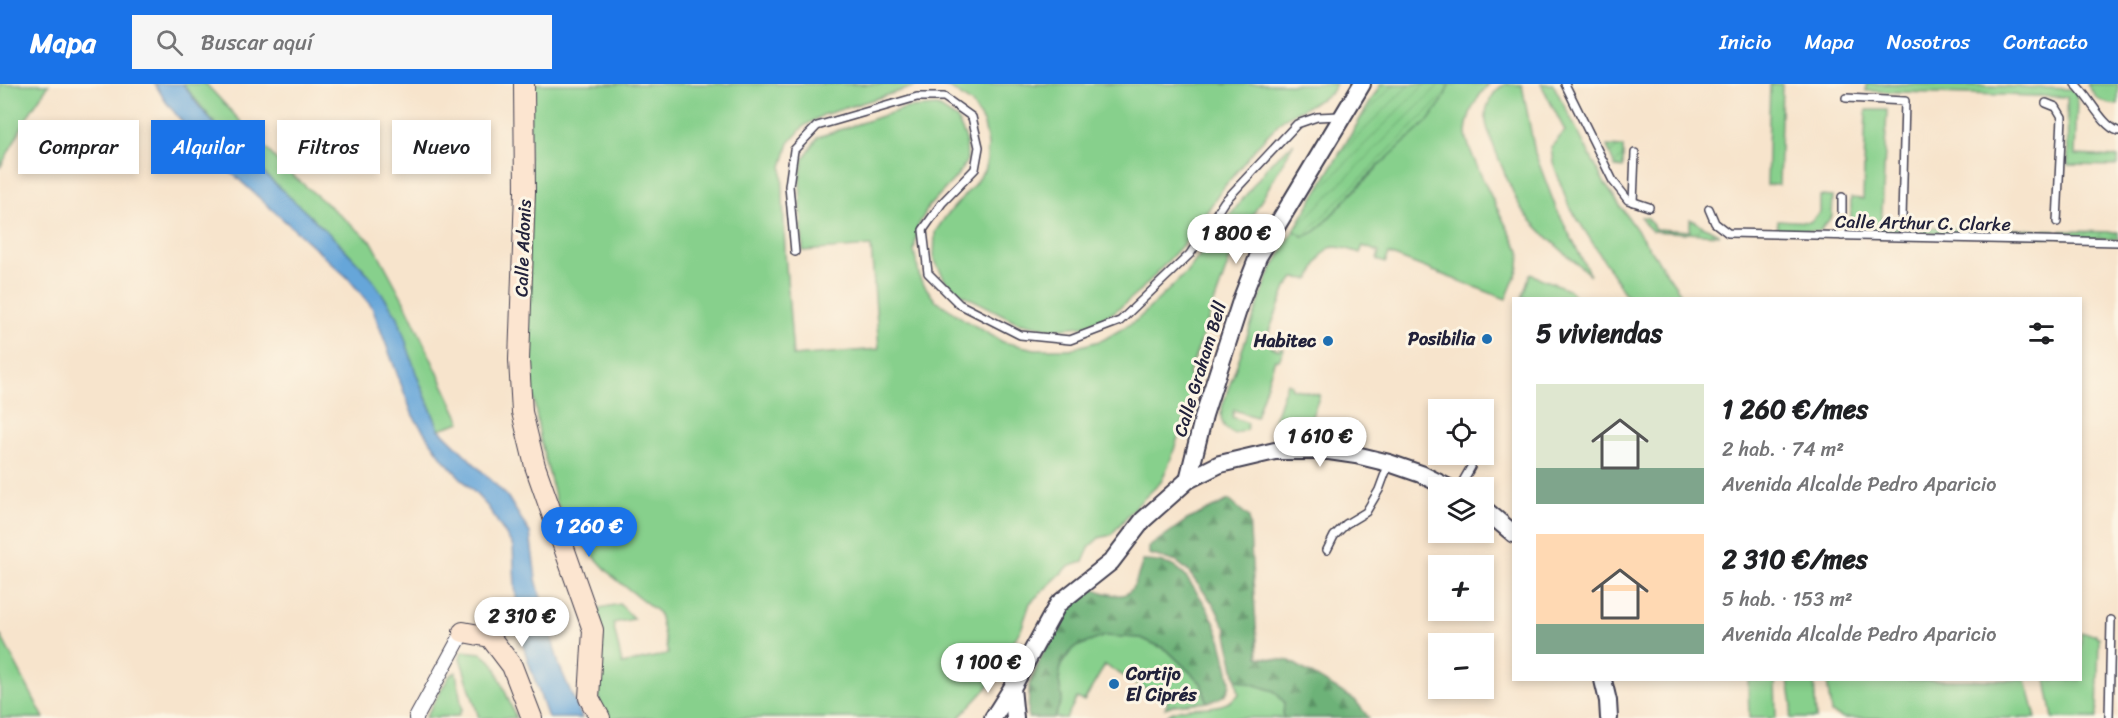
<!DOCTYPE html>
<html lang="es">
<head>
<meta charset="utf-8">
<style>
  body { margin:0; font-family:Sriracha,sans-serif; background:#f6f6f6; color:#202124; height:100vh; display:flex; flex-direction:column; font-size:22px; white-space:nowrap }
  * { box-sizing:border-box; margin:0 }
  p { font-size:20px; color:#757577 }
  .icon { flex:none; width:33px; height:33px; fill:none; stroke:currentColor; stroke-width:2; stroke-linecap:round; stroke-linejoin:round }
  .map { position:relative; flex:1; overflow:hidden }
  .panel { position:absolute; left:1512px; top:213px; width:570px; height:384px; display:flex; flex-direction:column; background:#fff; border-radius:0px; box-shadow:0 3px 9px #0003 }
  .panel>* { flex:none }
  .top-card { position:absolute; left:18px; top:36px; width:570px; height:54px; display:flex; gap:12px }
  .fabs { position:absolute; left:1428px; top:315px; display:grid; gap:12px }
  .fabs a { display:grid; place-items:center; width:66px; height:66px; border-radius:0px; background:#fff; box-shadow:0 3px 9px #0003; font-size:30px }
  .price { position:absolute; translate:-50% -51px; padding:0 14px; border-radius:21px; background:#fff; color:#222; font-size:20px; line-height:39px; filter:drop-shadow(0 2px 3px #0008) }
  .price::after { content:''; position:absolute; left:50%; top:36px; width:18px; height:14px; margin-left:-9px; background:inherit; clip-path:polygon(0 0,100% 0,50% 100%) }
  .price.on { background:#1a73e8; color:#fff }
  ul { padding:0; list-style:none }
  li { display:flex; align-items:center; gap:18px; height:150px; padding:0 24px }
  li span { display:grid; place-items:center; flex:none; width:168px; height:120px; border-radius:0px; color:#555 }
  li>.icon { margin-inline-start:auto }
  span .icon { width:72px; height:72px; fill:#fffc; stroke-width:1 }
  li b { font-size:26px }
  h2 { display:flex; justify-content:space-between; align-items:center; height:72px; padding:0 24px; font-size:26px }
  .chip { padding:0 21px; border-radius:0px; background:#fff; box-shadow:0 3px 9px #0003; font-size:21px; line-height:54px }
  .chip.on { background:#1a73e8; color:#fff }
  header { display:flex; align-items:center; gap:36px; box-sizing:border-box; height:84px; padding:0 30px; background:#1a73e8; color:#fff }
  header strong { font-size:28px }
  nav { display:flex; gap:33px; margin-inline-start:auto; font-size:21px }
  .search { width:420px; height:54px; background:#f6f6f6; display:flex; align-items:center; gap:15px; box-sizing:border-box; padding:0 21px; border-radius:0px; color:#757577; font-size:22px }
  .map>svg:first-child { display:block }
</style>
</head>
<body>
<header>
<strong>Mapa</strong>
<div class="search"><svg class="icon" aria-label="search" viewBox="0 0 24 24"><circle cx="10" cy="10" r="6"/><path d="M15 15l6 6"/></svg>Buscar aquí</div>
<nav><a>Inicio</a><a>Mapa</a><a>Nosotros</a><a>Contacto</a></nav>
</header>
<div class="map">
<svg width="2118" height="634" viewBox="0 0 2118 634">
  <defs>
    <pattern id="forest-firs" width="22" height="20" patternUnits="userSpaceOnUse" patternTransform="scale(1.5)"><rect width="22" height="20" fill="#6db278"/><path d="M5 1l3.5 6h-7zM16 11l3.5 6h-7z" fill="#599064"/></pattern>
    <pattern id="garden-furrows" width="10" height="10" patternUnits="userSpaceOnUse" patternTransform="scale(1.5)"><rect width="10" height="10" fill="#87d08c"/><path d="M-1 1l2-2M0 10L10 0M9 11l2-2" fill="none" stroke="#74b27a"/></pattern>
  </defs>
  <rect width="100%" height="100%" fill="#fcf5e5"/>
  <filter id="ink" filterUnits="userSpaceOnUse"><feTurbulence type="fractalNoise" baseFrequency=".0167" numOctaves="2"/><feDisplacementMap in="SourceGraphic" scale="12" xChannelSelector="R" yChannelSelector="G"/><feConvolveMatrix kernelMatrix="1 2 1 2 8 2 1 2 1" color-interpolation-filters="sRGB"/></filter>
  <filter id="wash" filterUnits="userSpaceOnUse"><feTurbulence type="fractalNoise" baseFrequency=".008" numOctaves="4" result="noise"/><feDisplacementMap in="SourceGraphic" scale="24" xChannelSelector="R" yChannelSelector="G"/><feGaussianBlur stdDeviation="1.35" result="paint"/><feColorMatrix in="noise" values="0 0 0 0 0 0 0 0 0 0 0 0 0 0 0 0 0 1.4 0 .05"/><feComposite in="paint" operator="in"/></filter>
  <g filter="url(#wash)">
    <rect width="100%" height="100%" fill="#f7e4cc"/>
    <g fill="#87d08c" stroke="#547964" stroke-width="1.5">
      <polygon points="0,0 49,0 29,30 0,84"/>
      <polygon points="183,0 206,0 285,85 372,158 405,219 461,338 439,345 417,292 370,192 335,155 230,58"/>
      <polygon points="530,0 923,0 823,31 804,42 789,59 782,83 785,169 793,272 879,265 871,162 803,167 800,94 804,74 818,53 906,24 937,22 957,35 966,55 967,76 957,92 929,122 918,142 914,167 920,195 934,215 965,236 1003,258 1035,265 1070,265 1103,256 1137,236 1187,188 1271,78 1294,59 1239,155 1229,177 1189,290 1193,307 1171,375 1161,398 1135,423 1111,451 1099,454 1090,462 1083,478 1068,483 1030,519 1022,543 987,604 959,634 608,634 599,618 599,524 620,520 634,535 613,539 622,580 668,570 659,529 613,493 568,444 556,417 540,354 532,303 527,212"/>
      <polygon points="936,0 1336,0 1330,10 1283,35 1260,59 1223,104 1189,154 1140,207 1114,228 1084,242 1051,245 1017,238 962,210 945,196 934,175 935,148 946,132 973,102 986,84 988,61 984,40 972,20 951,5"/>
      <path d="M1449,0h40c-13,14 -22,29 -23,49 0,18 43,99 54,118l-1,16 -13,32 -117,-45 -4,9 -8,-3 2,-8 -16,-6 -3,7c-36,-13 -35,-5 -50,26l-16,-1 -8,10 -20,51 5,8 8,3 1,-2 4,1 -5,11 -4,-1 -19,58 -22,-7 -2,7 16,6 -2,7 -12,4c-13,-6 -15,-17 -11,-30l45,-127 26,-47 10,7 12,-6 127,-131z"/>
      <path d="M1506,0l16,1 13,68 21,55 34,67c-20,-17 -51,-43 -67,-64 -8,-11 -35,-76 -37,-89 -2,-15 7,-33 20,-38z"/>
      <polygon points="1541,0 1553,0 1605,100 1684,214 1629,214 1623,207 1568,120 1553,78 1551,63 1565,47"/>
      <polygon points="1770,0 1782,0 1779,101 1767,101"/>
      <polygon points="1866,0 1943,0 2071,5 2076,9 2077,16 2075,71 2118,73 2118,82 2068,81 2067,13 1866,7"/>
      <path d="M2087,0h31v21c-17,-1 -23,-6 -31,-21z"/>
      <polygon points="1866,26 1887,26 1881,148 1863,148 1851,133 1851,114 1863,115"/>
      <polygon points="1820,112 1833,113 1832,132 1820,147 1777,146 1778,136 1810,138 1820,128"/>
      <polygon points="1530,190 1568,205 1577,214 1522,214"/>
      <polygon points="1287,299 1292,301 1291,304 1295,305 1320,311 1309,340 1272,342"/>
      <polygon points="2081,549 2096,550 2096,553 2099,553 2097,634 2053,634 2046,596 2080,596"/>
      <polygon points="0,550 44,634 0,634"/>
      <polygon points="1105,552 1141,554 1167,566 1201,599 1207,618 1174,621 1165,624 1168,618 1105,581 1084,617 1077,614 1066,634 1054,634 1062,615 1059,597 1061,581 1073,564"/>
      <polygon points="462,567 481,569 494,580 516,634 479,634 460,574"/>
      <polygon points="456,588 462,625 458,632 425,634 450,591"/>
      <path d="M1236,595l38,12 10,11 -1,16h-119c21,-20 54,0 75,-24z"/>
      <polygon points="1748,596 1775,596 1776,634 1749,634"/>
      <polygon points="1788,596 1814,596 1816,634 1790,634 1792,620"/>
      <polygon points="1827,596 2026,596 2036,634 1844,634 1831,629"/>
    </g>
    <g fill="url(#forest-firs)" stroke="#486a5a" stroke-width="1.5">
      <polygon points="1229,416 1249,433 1258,573 1290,577 1355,616 1369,634 1283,634 1284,618 1274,607 1236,595 1226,545 1214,521 1187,486 1177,478 1149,470 1149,463 1187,436"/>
      <path d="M1143,477c10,0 23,1 32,6 8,4 13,13 18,20 25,33 29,55 37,94 0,15 -11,18 -23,21l-6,-19 -34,-33 -26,-12 -36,-2 -32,12 -12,17 -2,16 3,18 -8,19h-26l1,-33 29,-66 9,-13 24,-18c6,1 12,5 19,6 25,7 26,-16 33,-33z"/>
    </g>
    <g fill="url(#garden-furrows)" stroke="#547964" stroke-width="1.5">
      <polygon points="1381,0 1449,0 1443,16 1429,36 1372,88 1316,147 1304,153 1294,146"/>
      <polygon points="1607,62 1623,63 1623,84 1615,83"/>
      <polygon points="1641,133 1648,134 1655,145 1690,147 1690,135 1720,151 1652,147 1644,139"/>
      <polygon points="1882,142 2055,146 2055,153 1882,148"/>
      <polygon points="2061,147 2118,148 2118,155 2061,153"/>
    </g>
    <polygon fill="#66a6d9" stroke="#44648a" stroke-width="1.5" points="155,0 183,0 198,21 230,58 335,155 370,192 398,233 417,292 439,345 507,412 530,449 536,495 559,581 582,634 548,634 522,559 515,503 513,462 488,423 443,375 413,332 372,223 348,194 202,62 166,18"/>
  </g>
  <g filter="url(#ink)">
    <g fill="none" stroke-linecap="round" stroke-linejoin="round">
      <g stroke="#423f51" stroke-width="10">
        <g id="service">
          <polyline points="1565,0 1613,97 1628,116 1649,123"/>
          <path d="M2075,0c14,12 27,42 43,47"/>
          <polyline points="1846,14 1905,17 1902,135"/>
          <polyline points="2046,19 2056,23 2062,33 2057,138"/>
          <polyline points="1842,113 1842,152"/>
          <polyline points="1633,118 1635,69"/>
          <polyline points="1709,125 1715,139 1728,149 2118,158"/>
          <polyline points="795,168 789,102 794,66 817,42 917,13 944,13 972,33 979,63 975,85 942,119 923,146 928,189 959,220 1020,251 1070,256 1120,237 1190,170 1224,118 1297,40 1317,33 1340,32"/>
          <polyline points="1459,404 1471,383"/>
          <polyline points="1327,466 1334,452 1346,440 1366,428 1379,406 1389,379"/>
          <polyline points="2109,634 2111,536"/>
        </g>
      </g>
      <g stroke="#423f51" stroke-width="16">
        <polyline id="minor" points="416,634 463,548"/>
      </g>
      <g stroke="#423f51" stroke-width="20">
        <g id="tertiary">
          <polyline points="1188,396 1204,331 1242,214 1258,173 1362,0"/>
          <polyline points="1484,425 1514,450"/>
          <polyline points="1603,596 1608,617 1609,634"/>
          <polyline points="993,634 1012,604"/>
          <polyline points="1015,634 1012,604 1058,520 1111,478 1143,436 1188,396 1220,380 1275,367 1329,367 1356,371 1389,379 1421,390 1449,404"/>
        </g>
      </g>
      <g stroke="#423f51" stroke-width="22">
        <g id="secondary">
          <polyline points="524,0 525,108 519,276 522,328 535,382 593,546 589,614 600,634"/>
          <polyline points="463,548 490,553 512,582 532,634"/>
        </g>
      </g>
      <use href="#service" stroke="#fff" stroke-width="7"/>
      <use href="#minor" stroke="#fff" stroke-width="14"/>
      <use href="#tertiary" stroke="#fff" stroke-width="16"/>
      <use href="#secondary" stroke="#fce5d0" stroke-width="20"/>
    </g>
  </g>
  <g fill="#1f6fb2" stroke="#fcf5e5" stroke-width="2">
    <circle cx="1487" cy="255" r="6"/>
    <circle cx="1328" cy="257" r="6"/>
    <circle cx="1114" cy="600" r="6"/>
  </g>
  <g text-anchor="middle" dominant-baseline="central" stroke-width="6" stroke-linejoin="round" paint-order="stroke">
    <g font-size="18" fill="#22223b" stroke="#fcf5e5">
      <text transform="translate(1923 139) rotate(1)">Calle Arthur C. Clarke</text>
      <text transform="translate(523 164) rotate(-88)">Calle Adonis</text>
      <text transform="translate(1200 285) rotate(-73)">Calle Graham Bell</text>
    </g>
    <g font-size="18" font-weight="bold" fill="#22223b" stroke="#fcf5e5" text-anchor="end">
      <text x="1475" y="255">Posibilia</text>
      <text x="1316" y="257">Habitec</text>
      <text x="1126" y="590" text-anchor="start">Cortijo<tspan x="1126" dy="21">El Ciprés</tspan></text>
    </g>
  </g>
</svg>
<div class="fabs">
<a><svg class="icon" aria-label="locate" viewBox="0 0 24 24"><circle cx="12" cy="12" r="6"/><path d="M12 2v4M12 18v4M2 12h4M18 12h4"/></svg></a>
<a><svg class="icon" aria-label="layers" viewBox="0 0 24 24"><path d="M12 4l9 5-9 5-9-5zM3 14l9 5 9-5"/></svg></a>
<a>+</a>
<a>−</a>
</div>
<b class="price" style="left:1236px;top:181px">1 800 €</b>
<b class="price" style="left:1320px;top:384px">1 610 €</b>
<b class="price on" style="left:589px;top:474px">1 260 €</b>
<b class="price" style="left:522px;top:564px">2 310 €</b>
<b class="price" style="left:988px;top:610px">1 100 €</b>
<div class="top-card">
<a class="chip">Comprar</a>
<a class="chip on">Alquilar</a>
<a class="chip">Filtros</a>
<a class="chip">Nuevo</a>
</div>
<section class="panel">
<h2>5 viviendas<svg class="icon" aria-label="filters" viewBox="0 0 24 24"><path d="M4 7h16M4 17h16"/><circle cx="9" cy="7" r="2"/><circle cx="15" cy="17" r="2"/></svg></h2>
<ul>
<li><span style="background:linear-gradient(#dfe7d0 70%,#7fa58c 0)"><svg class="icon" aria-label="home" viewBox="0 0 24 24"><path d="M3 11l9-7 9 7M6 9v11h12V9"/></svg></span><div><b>1 260 €/mes</b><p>2 hab. · 74 m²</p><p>Avenida Alcalde Pedro Aparicio</p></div></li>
<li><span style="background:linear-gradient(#ffd9b3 75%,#7fa58c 0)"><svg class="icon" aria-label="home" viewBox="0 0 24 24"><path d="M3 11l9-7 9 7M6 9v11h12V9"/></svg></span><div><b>2 310 €/mes</b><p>5 hab. · 153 m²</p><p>Avenida Alcalde Pedro Aparicio</p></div></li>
</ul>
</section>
</div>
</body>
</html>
